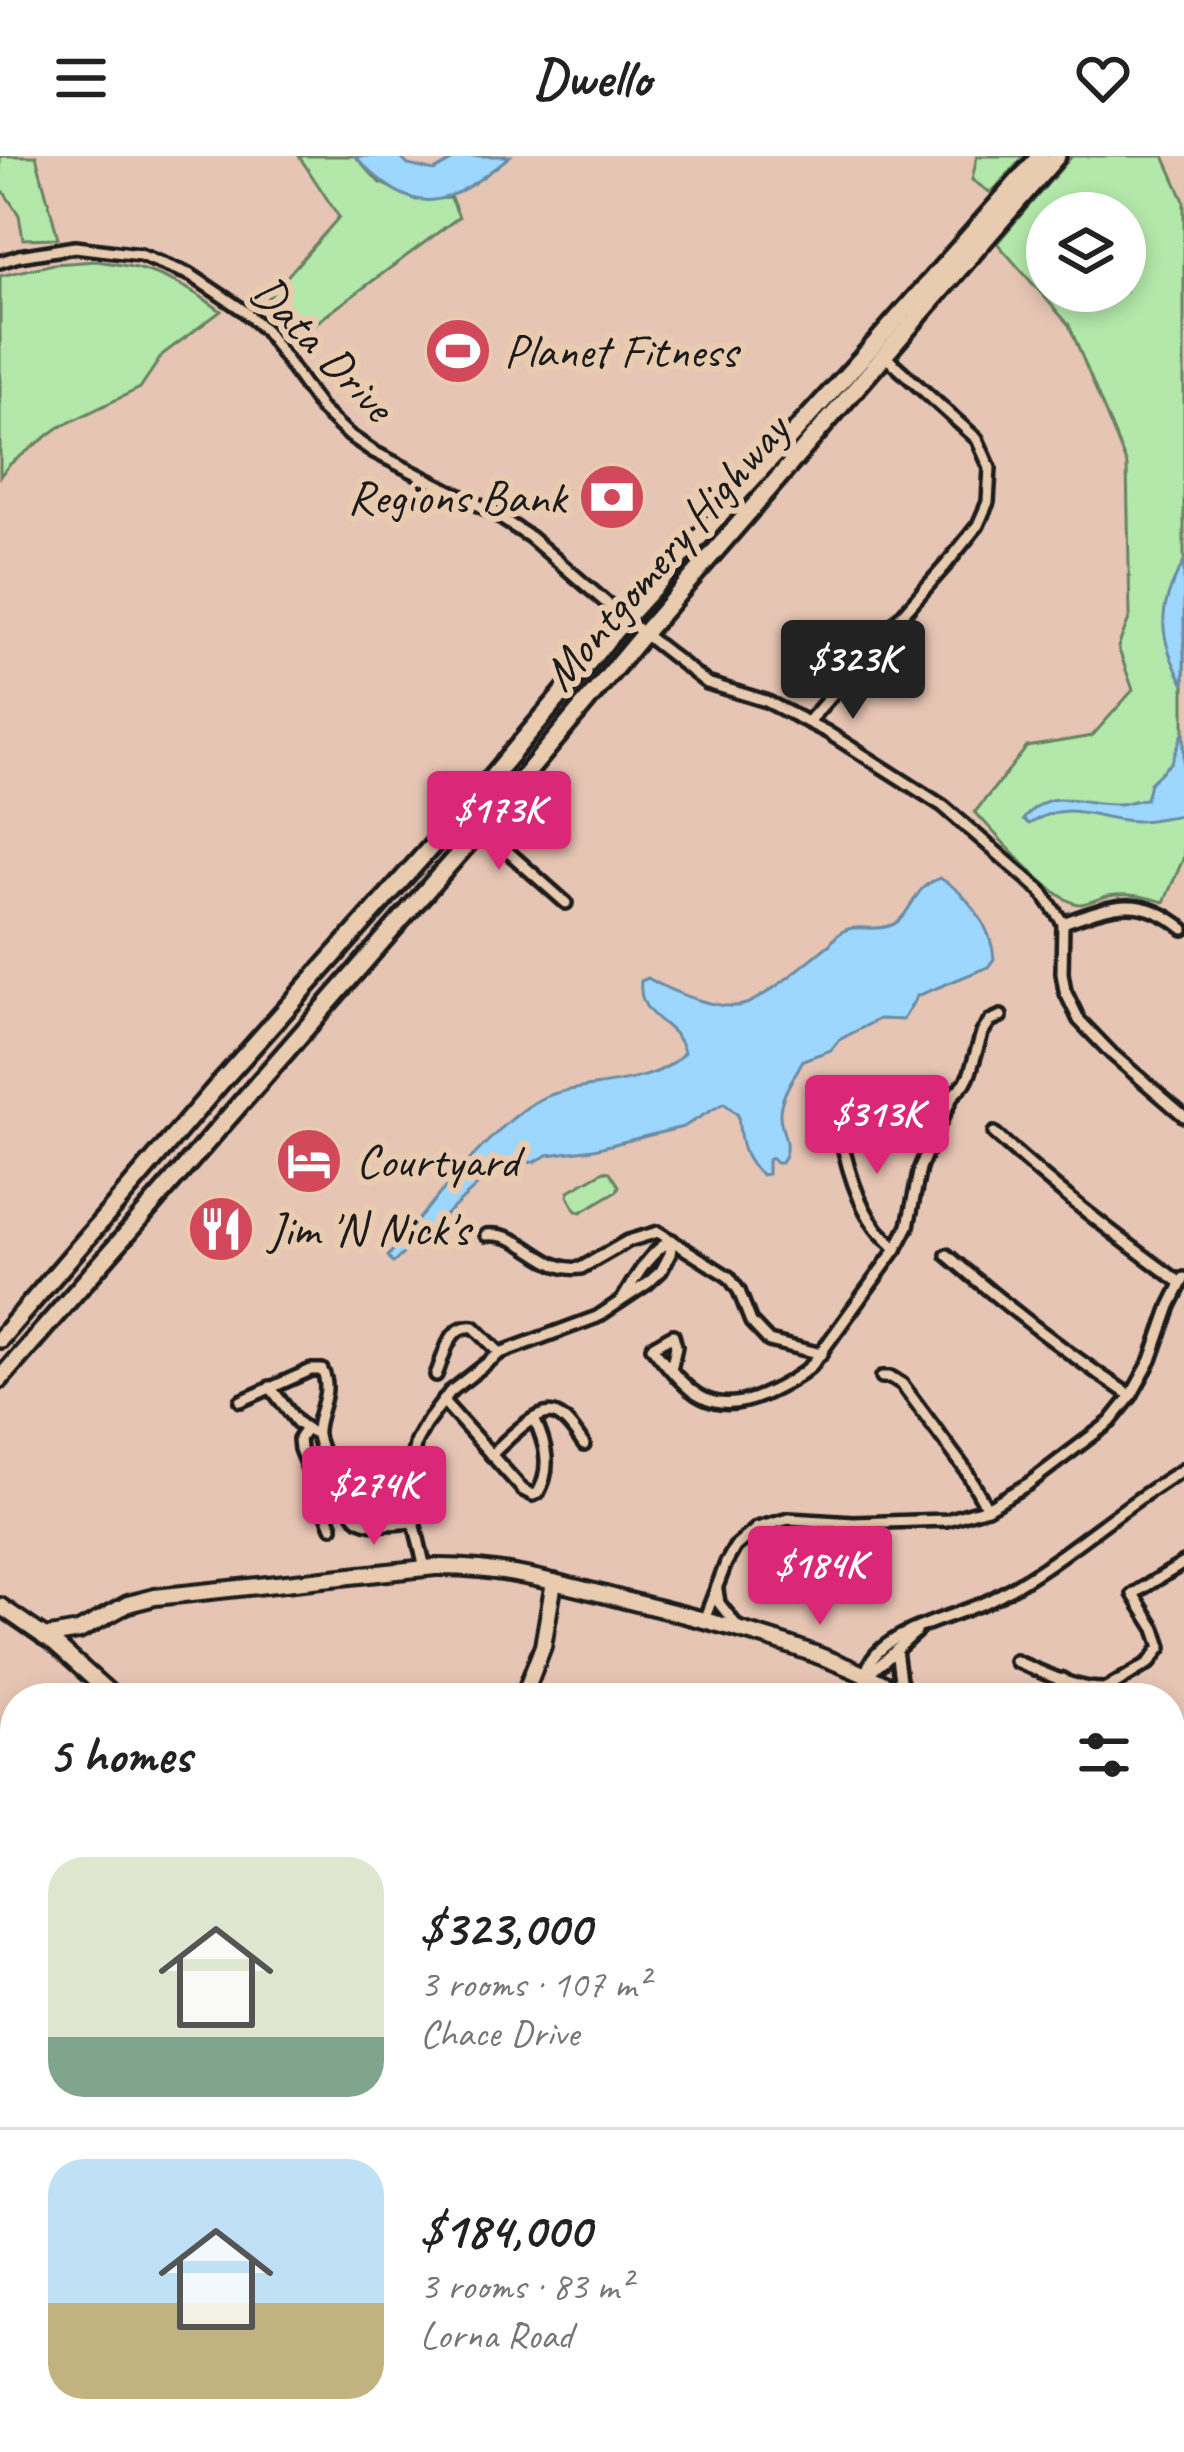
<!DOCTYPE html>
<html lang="en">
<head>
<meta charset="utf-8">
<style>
  body { margin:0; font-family:Caveat,sans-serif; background:#f2f2f2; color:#222; height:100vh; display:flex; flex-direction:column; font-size:45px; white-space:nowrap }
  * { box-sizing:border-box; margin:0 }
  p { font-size:39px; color:#767676 }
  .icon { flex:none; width:66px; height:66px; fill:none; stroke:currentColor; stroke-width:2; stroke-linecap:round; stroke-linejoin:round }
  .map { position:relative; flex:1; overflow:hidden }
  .side { position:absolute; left:0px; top:1527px; width:1185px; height:771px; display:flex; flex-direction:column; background:#fff; border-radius:48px 48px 0 0; box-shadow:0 6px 18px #0003 }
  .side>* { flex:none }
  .fabs { position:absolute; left:1026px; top:36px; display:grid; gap:24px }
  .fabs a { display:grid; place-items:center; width:120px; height:120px; border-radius:50%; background:#fff; box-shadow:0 6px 18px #0003; font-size:60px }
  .price { position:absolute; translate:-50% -102px; padding:0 27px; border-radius:12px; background:#db2777; color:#fff; font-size:39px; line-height:78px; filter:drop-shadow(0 3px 6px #0008) }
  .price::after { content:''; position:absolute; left:50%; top:72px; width:36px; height:27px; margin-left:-18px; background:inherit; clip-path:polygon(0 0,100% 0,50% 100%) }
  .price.current { background:#222; color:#fff }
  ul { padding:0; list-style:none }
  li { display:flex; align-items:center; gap:36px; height:300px; padding:0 48px }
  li+li { border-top:3px solid #e0e0e0 }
  li span { display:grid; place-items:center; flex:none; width:336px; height:240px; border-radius:36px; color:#555 }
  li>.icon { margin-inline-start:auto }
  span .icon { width:144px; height:144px; fill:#fffc; stroke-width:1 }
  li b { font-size:51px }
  h2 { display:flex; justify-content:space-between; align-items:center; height:144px; padding:0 48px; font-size:51px }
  header { display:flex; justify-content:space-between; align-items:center; height:156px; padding:0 48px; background:#fff; font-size:54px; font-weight:800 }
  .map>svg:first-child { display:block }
</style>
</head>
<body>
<header><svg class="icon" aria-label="menu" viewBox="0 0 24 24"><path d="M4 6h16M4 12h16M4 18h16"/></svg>Dwello<svg class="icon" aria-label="heart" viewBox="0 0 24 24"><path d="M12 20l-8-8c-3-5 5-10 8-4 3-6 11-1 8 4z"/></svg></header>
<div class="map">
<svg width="1184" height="2296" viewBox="0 0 1184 2296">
  <rect width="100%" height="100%" fill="#e7c5b4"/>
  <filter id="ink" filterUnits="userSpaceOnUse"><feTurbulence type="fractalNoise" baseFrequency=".00833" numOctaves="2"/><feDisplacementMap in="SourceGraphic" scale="24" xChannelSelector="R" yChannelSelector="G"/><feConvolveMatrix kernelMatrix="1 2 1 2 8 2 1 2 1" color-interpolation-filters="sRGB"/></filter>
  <g filter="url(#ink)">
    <g fill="#b3e8aa" stroke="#688263" stroke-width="3" fill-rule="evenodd">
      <polygon points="0,0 36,0 58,82 23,83 19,59 0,30"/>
      <polygon points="299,0 355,0 379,26 416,44 451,42 459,61 297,181 263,148 339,61"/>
      <polygon points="977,0 1024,0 991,37 972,24"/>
      <path d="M1072,0h92l20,45v656l-20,45c-20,-6 -35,-9 -56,-6 -9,2 -18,7 -27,8 -23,3 -88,-73 -106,-92l52,-65 65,-11 41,-46 -15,-43 12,-31 -3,-151 -58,-140 -72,-82zM1047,57h78v78h-78z"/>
      <path d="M96,105c51,6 83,18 125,50l-58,43 -23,34 -82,40 -48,36 -10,12v-200l54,-12z"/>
      <polygon points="604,1015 610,1016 619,1030 617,1035 581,1056 576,1055 568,1040 569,1035"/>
      <polygon points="1170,1695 1184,1699 1184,2025 1170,2023"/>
    </g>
    <g fill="#9ed7fe" stroke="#6a8ca4" stroke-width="3">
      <path d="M355,0h44l9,9 26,6 26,-15h50c-64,52 -93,66 -155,0z"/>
      <path d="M1184,406v123c-25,-46 -29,-75 0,-123z"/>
      <path d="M1184,574v85c-17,1 -33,7 -49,6 -41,-2 -69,-23 -106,3l-6,-4c28,-37 59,-14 94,-16 10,0 19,-5 29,-5l4,-16 22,-21z"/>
      <path d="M940,722c27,15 52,49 54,81l-6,8 -71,29 -14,24 -24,-1 -40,21 -8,10 -28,10c-8,16 -24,37 -23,55 1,20 13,29 1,48h-5l-5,-5 -3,2v14l-6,1c-21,-16 -22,-36 -24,-60l-14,-12 -41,24 -89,22 -46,6 -14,7 -33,2 -108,99 -5,-7c36,-42 115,-147 165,-162 37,-12 106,-8 131,-42 -8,-33 -47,-31 -43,-71l7,-3c21,13 74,35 98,26 25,-10 62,-43 84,-60 19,-28 37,-9 62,-19 14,-6 20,-26 31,-37 4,-4 12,-8 17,-10z"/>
    </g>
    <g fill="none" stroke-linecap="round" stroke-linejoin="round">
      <g stroke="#1c1c1c" stroke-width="18">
        <g id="street">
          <polyline points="0,106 19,100 75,91 140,99 191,119 243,154 265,174 322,254 349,279 374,296 488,354 530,381 625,463 707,527 766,545 827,576 943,650 1041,735 1063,767 1062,817 1065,835 1079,864 1112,898 1184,960"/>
          <polyline points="808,566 945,410 978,369 988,346 990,312 977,283 885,200"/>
          <polyline points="465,653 481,672 566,747"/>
          <path d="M1063,767c48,-17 77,-30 121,6"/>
          <path d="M837,961c6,34 18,83 39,111 5,7 14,14 20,21"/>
          <path d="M935,977c-17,-6 -28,-12 -29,-30l47,-8"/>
          <path d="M994,977c59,54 121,103 187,150"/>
          <path d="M486,1079c41,-3 56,38 95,33l47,-27 30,-9 71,45 10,14 12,31 18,19 53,13"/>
          <path d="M947,1099c59,51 119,98 184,141"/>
          <path d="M671,1214l5,-24 -3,-11 -21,12c33,40 54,73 111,48 18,-8 35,-17 49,-30l84,-116 12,-23 12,-58 15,-35 18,-38 12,-12 5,-10 12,-40 8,-12 11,-5"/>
          <path d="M436,1219c9,-20 12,-51 38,-48l26,26"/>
          <polyline points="882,1221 891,1221 902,1228 965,1313 987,1352"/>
          <polyline points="270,1231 297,1266 311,1276"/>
          <path d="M241,1245l70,-31h11c12,24 -7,44 -5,65 1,11 32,79 41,84 14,9 40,4 56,3"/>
          <path d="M443,1245l80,89 10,5 5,-2c14,-25 8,-49 -4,-74"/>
          <polyline points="305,1274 299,1283 300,1293 332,1371"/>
          <path d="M491,1299c13,-12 47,-50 66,-40 11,5 20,20 27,30"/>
          <path d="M425,1412l-11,-46 -6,-46 8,-35 9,-16 25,-33 50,-39 97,-36 51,-34 13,-12 9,-17 2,-14c-23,12 -37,38 -50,60"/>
          <polyline points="717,1434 719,1447 737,1470"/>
          <polyline points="704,1464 726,1407 735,1391 757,1372 789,1363 854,1367 947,1364 987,1352 1028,1328 1110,1266 1131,1240 1151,1204 1170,1150 1184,1122"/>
          <polyline points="896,1494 900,1524 907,1540"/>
          <path d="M1015,1505c28,11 61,29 91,28l43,-26 12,-16 -6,-18 -22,-35 51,-31"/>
          <path d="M866,1517c10,-42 86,-54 124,-73 70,-36 126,-91 194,-131"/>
          <path d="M866,1517c19,-9 33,-27 50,-41"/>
          <polyline points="1052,1542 1063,1523"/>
          <polyline points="1170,1585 1184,1592"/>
          <polyline points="0,1705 15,1706"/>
          <polyline points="169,2296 182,2283"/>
        </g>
      </g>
      <g stroke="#1c1c1c" stroke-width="22">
        <g id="secondary">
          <polyline points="0,1450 55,1488 115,1542"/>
          <path d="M44,1481l35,-6 49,-27 27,-7 280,-30c65,-1 128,17 190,33 101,25 194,47 286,98"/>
          <polyline points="523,1542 543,1490 554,1426"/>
          <polyline points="1170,1676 1184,1680"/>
          <polyline points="1170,2274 1184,2282"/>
          <polyline points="1007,2296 1018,2283"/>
        </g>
      </g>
      <g stroke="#1c1c1c" stroke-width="24">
        <g id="primary">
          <polyline points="0,1183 220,927 465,653 625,463 872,191 1040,0"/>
          <polyline points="0,1223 481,672 645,476 1057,0"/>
        </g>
      </g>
      <use href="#street" stroke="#e9cbb0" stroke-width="9"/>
      <use href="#secondary" stroke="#e9cbb0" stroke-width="14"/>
      <use href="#primary" stroke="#e9cbb0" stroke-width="15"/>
    </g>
  </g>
  <defs>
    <g id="stadium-disc" transform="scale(3.45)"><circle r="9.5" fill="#d1495b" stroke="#e9cbb0"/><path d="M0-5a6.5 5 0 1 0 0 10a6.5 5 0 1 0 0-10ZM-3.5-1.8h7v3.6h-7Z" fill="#fff"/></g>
    <g id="bank-disc" transform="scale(3.45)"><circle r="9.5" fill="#d1495b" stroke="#e9cbb0"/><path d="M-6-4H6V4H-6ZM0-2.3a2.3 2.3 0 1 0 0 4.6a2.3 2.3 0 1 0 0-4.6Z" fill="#fff"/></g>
    <g id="hotel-disc" transform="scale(3.45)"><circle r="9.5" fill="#d1495b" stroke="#e9cbb0"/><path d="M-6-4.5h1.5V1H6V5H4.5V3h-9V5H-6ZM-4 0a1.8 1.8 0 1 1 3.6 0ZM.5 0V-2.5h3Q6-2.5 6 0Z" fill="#fff"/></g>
    <g id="restaurant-disc" transform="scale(3.45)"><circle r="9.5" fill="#d1495b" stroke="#e9cbb0"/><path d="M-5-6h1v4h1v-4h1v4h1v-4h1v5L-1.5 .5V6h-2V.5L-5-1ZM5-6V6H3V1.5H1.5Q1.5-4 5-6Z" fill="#fff"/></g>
  </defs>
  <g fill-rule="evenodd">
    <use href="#stadium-disc" x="458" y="195"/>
    <use href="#bank-disc" x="612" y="341"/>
    <use href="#hotel-disc" x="309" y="1005"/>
    <use href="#restaurant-disc" x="221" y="1073"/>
  </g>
  <g text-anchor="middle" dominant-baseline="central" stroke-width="12" stroke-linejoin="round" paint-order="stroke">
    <g font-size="48" fill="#1c1c1c" stroke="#e9cbb0">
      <text transform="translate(323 192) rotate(46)">Data Drive</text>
      <text transform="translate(665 396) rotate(-49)">Montgomery Highway</text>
    </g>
    <g font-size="48" fill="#1c1c1c" stroke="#e9cbb0" text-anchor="start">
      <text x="504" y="195">Planet Fitness</text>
      <text x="566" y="341" text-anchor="end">Regions Bank</text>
      <text x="356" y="1005">Courtyard</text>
      <text x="268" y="1073">Jim 'N Nick's</text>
    </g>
  </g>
</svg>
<div class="fabs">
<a><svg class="icon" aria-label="layers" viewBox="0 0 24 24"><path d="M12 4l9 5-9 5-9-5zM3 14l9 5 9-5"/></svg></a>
</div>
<b class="price current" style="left:853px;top:566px">$323K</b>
<b class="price" style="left:499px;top:717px">$173K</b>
<b class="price" style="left:877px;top:1021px">$313K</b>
<b class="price" style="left:374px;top:1392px">$274K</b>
<b class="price" style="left:820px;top:1472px">$184K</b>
<section class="side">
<h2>5 homes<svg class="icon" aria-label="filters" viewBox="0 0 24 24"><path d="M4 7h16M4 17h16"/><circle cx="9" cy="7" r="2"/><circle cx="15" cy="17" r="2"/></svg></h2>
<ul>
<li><span style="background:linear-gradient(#dfe7d0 75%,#7fa58c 0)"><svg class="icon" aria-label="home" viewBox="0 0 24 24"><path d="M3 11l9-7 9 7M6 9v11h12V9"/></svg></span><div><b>$323,000</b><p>3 rooms · 107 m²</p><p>Chace Drive</p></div></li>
<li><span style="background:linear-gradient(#bfe0f5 60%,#c2b280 0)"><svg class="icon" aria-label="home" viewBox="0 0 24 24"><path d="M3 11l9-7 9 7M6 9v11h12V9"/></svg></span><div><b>$184,000</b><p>3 rooms · 83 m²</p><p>Lorna Road</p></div></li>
</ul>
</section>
</div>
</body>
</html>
